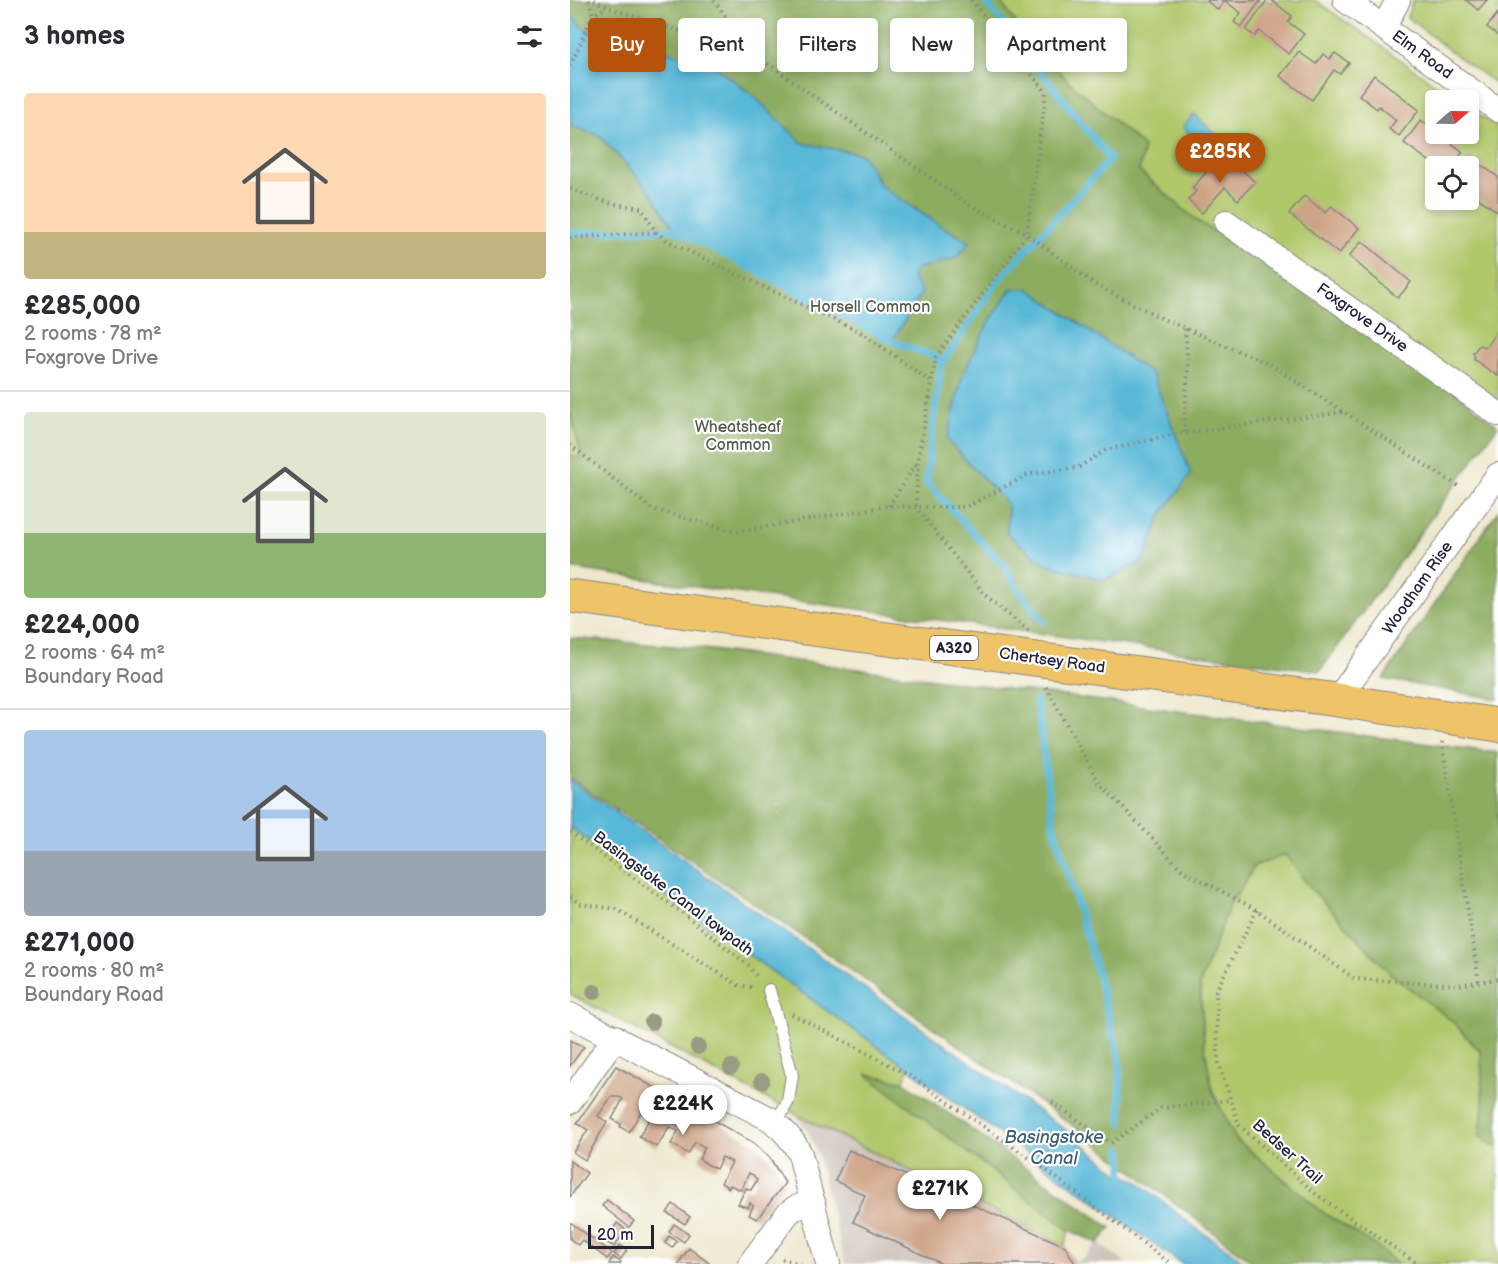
<!DOCTYPE html>
<html lang="en">
<head>
<meta charset="utf-8">
<style>
  body { margin:0; font-family:"Balsamiq Sans",sans-serif; background:#f7f7f7; color:#2b2b33; height:100vh; display:flex; flex-direction:column; font-size:22px; white-space:nowrap }
  * { box-sizing:border-box; margin:0 }
  p { font-size:20px; color:#7c7c81 }
  .icon { flex:none; width:33px; height:33px; fill:none; stroke:currentColor; stroke-width:2; stroke-linecap:round; stroke-linejoin:round }
  .map { position:relative; flex:1; overflow:hidden }
  .side { display:flex; flex-direction:column; background:#fff; width:570px }
  .side>* { flex:none }
  .hud { position:absolute; left:18px; top:18px; width:570px; height:54px; display:flex; gap:12px }
  .needle { width:39px; rotate:70deg }
  .fabs { position:absolute; left:855px; top:90px; display:grid; gap:12px }
  .fabs a { display:grid; place-items:center; width:54px; height:54px; border-radius:6px; background:#fff; box-shadow:0 3px 9px #0003; font-size:30px }
  .scale { position:absolute; left:18px; bottom:15px; width:66px; box-sizing:border-box; padding-left:6px; border:3px solid #22223b; border-top:0; font-size:16px; line-height:21px; white-space:nowrap; color:#22223b; -webkit-text-stroke:4px #fff; paint-order:stroke }
  .price { position:absolute; translate:-50% -51px; padding:0 14px; border-radius:21px; background:#fff; color:#222; font-size:20px; line-height:39px; filter:drop-shadow(0 2px 3px #0008) }
  .price::after { content:''; position:absolute; left:50%; top:36px; width:18px; height:14px; margin-left:-9px; background:inherit; clip-path:polygon(0 0,100% 0,50% 100%) }
  .price.on { background:#b45309; color:#fff }
  ul { padding:0; list-style:none }
  li { display:grid; align-content:center; gap:12px; height:318px; padding:0 24px }
  li+li { border-top:2px solid #e1e1e2 }
  li span { display:grid; place-items:center; height:186px; border-radius:6px; color:#555 }
  li>.icon { margin-inline-start:auto }
  span .icon { width:108px; height:108px; fill:#fffc; stroke-width:1 }
  li b { font-size:26px }
  h2 { display:flex; justify-content:space-between; align-items:center; height:72px; padding:0 24px; font-size:26px }
  .tag { padding:0 21px; border-radius:6px; background:#fff; box-shadow:0 3px 9px #0003; font-size:21px; line-height:54px }
  .tag.on { background:#b45309; color:#fff }
  main { display:flex; flex:1; min-height:0 }
  .map>svg:first-child { display:block }
</style>
</head>
<body>
<main>
<section class="side">
<h2>3 homes<svg class="icon" aria-label="filters" viewBox="0 0 24 24"><path d="M4 7h16M4 17h16"/><circle cx="9" cy="7" r="2"/><circle cx="15" cy="17" r="2"/></svg></h2>
<ul>
<li><span style="background:linear-gradient(#ffd9b3 75%,#c2b280 0)"><svg class="icon" aria-label="home" viewBox="0 0 24 24"><path d="M3 11l9-7 9 7M6 9v11h12V9"/></svg></span><div><b>£285,000</b><p>2 rooms · 78 m²</p><p>Foxgrove Drive</p></div></li>
<li><span style="background:linear-gradient(#dfe7d0 65%,#8fb573 0)"><svg class="icon" aria-label="home" viewBox="0 0 24 24"><path d="M3 11l9-7 9 7M6 9v11h12V9"/></svg></span><div><b>£224,000</b><p>2 rooms · 64 m²</p><p>Boundary Road</p></div></li>
<li><span style="background:linear-gradient(#a9c7e8 65%,#9aa5b1 0)"><svg class="icon" aria-label="home" viewBox="0 0 24 24"><path d="M3 11l9-7 9 7M6 9v11h12V9"/></svg></span><div><b>£271,000</b><p>2 rooms · 80 m²</p><p>Boundary Road</p></div></li>
</ul>
</section>
<div class="map">
<svg width="928" height="1264" viewBox="0 0 928 1264">
  <rect width="100%" height="100%" fill="#fff"/>
  <filter id="ink" filterUnits="userSpaceOnUse"><feTurbulence type="fractalNoise" baseFrequency=".0167" numOctaves="2"/><feDisplacementMap in="SourceGraphic" scale="12" xChannelSelector="R" yChannelSelector="G"/><feConvolveMatrix kernelMatrix="1 2 1 2 8 2 1 2 1" color-interpolation-filters="sRGB"/></filter>
  <filter id="wash" filterUnits="userSpaceOnUse"><feTurbulence type="fractalNoise" baseFrequency=".008" numOctaves="4" result="noise"/><feDisplacementMap in="SourceGraphic" scale="24" xChannelSelector="R" yChannelSelector="G"/><feGaussianBlur stdDeviation="1.35" result="paint"/><feColorMatrix in="noise" values="0 0 0 0 0 0 0 0 0 0 0 0 0 0 0 0 0 1.4 0 .05"/><feComposite in="paint" operator="in"/></filter>
  <g filter="url(#wash)">
    <rect width="100%" height="100%" fill="#ede7cb"/>
    <polygon fill="#cec2b9" points="227,1117 231,1117 496,1246 505,1262 514,1258 528,1243 557,1264 275,1264 247,1152 239,1133"/>
    <g fill="#b0c76b" stroke="#697453" stroke-width="1.5" fill-rule="evenodd">
      <path d="M429,0h316l143,100h-22v34h32l1,-26 29,20v277l-264,-159 -38,-26 -57,-49 5,-24 -76,-66 -56,-63zM866,166h32v34h-32z"/>
      <polygon points="843,0 928,0 928,85 892,60 837,17"/>
      <polygon points="0,411 13,459 0,456"/>
      <polygon points="0,827 338,1068 334,1082 298,1075 499,1230 495,1246 231,1117 0,994"/>
      <polygon points="716,854 739,886 821,974 882,1021 911,1053 913,1106 910,1137 928,1148 928,1264 827,1264 805,1245 755,1214 665,1138 642,1090 634,1043 630,983 660,904 677,879 684,866"/>
    </g>
    <g fill="#8cac5f" stroke="#57674d" stroke-width="1.5">
      <polygon points="0,0 429,0 442,18 498,81 574,147 569,171 626,220 664,245 690,237 928,426 750,671 168,593 0,568 0,456 12,458 0,411"/>
      <polygon points="928,511 928,699 813,679"/>
      <polygon points="0,638 127,648 928,753 928,1148 910,1137 913,1106 911,1052 882,1021 821,974 739,886 716,855 684,866 677,879 660,904 630,983 634,1043 642,1090 665,1138 755,1214 805,1245 827,1264 685,1264 498,1122 239,941 0,778"/>
      <polygon points="296,1074 334,1082 541,1228 528,1243 499,1230"/>
    </g>
    <g fill="#58b8d7" stroke="#3d6d89" stroke-width="1.5">
      <polygon points="0,15 16,30 140,63 184,96 232,143 292,154 312,187 371,226 400,242 386,258 346,269 342,277 352,293 322,341 104,229 81,192 30,136 0,125"/>
      <polygon points="624,114 648,137 636,149 613,127"/>
      <polygon points="441,289 459,289 582,374 621,474 591,515 574,561 534,580 476,564 437,534 438,505 377,440 392,377 417,325"/>
      <polygon points="0,780 497,1131 548,1173 566,1180 627,1229 658,1249 676,1264 612,1264 0,827"/>
    </g>
    <g fill="none" stroke-linecap="round" stroke-linejoin="round">
      <g stroke="#58b8d7" stroke-width="7">
        <polyline points="414,0 540,159 428,281 371,365 356,482 435,567 449,591 474,622"/>
        <polyline points="0,233 104,229 322,341 366,357 371,365"/>
        <polyline points="466,700 484,828 525,964 549,1058 551,1123"/>
        <polyline points="552,1149 553,1182"/>
      </g>
    </g>
    <g id="blocks">
      <g fill="#cda385">
        <polygon points="638,0 677,1 691,0 671,27 664,22 671,13 655,1 648,10 637,1"/>
        <polygon points="697,0 701,0 722,16 718,22 734,34 719,54 689,31 685,36 676,30"/>
        <polygon points="896,0 917,0 908,10"/>
        <polygon points="928,13 928,36 917,27"/>
        <polygon points="729,52 746,64 753,54 760,59 765,53 779,63 770,74 764,70 742,100 710,76"/>
        <polygon points="804,75 849,110 829,136 819,129 826,120 809,106 807,109 789,95"/>
        <polygon points="851,120 866,131 866,134 869,134 893,152 882,166 866,166 834,143"/>
        <polygon points="656,155 685,182 668,200 655,187 632,213 618,200 626,191 622,188 642,166 645,168"/>
        <polygon points="900,157 928,177 928,212 898,191 898,166 893,166"/>
        <polygon points="734,196 756,213 761,206 789,228 769,254 719,214"/>
        <polygon points="792,241 841,282 828,298 779,256"/>
        <polygon points="928,329 928,376 903,359 905,357 903,353 909,345 916,347"/>
        <polygon points="0,1040 14,1047 0,1066"/>
        <polygon points="46,1066 184,1143 200,1158 215,1183 187,1219 179,1215 183,1206 180,1203 178,1208 168,1204 176,1188 181,1190 187,1180 183,1175 179,1173 171,1190 160,1185 159,1188 151,1183 162,1162 152,1157 146,1169 137,1164 129,1159 135,1147 125,1142 118,1154 109,1148 101,1144 108,1131 99,1127 87,1147 69,1137 81,1116 72,1110 59,1132 50,1127 51,1124 42,1119 53,1099 49,1097 41,1097 28,1116 37,1122 15,1160 3,1152 18,1130 7,1123"/>
        <polygon points="279,1150 495,1246 505,1264 372,1264 283,1222 295,1195 265,1181"/>
        <polygon points="0,1161 17,1173 0,1197"/>
        <polygon points="37,1200 64,1221 59,1227 32,1206"/>
        <polygon points="103,1204 120,1217 115,1224 97,1213"/>
        <polygon points="0,1222 42,1253 37,1259 12,1240 8,1245 0,1239"/>
        <polygon points="47,1223 56,1230 44,1247 35,1241"/>
        <polygon points="104,1224 119,1234 114,1242 99,1232"/>
        <polygon points="99,1236 107,1241 102,1248 95,1243"/>
        <polygon points="50,1245 57,1250 51,1259 44,1254"/>
        <polygon points="119,1248 139,1263 138,1264 108,1264"/>
        <polygon points="43,1257 51,1262 50,1264 39,1264"/>
      </g>
    </g>
  </g>
  <g filter="url(#ink)">
    <use href="#blocks" fill-opacity="0" stroke="#888483" stroke-width="1.5"/>
    <g fill="none" stroke-linecap="round" stroke-linejoin="round">
      <g stroke="#888483" stroke-width="14">
        <polyline id="lane" points="199,990 222,1075 218,1101 206,1123"/>
      </g>
      <g stroke="#888483" stroke-width="26">
        <g id="street">
          <polyline points="775,0 928,110"/>
          <polyline points="814,27 828,0"/>
          <polyline points="656,222 928,414"/>
          <polyline points="767,700 928,475"/>
          <path d="M0,1015l200,104c12,10 23,20 30,35l28,110"/>
          <polyline points="0,1102 45,1037"/>
          <polyline points="180,1264 218,1213 225,1208 243,1202"/>
        </g>
      </g>
      <g stroke="#888483" stroke-width="35">
        <polyline id="primary" points="0,596 767,700 928,725"/>
      </g>
      <g stroke="#888483" stroke-width="4" stroke-dasharray="1.5 4.5" stroke-linecap="butt">
        <polyline points="19,0 23,15"/>
        <polyline points="24,0 38,7 87,24 178,50 398,204 457,234 526,285 593,319 701,365 891,488"/>
        <polyline points="144,0 178,49"/>
        <polyline points="401,0 476,92 457,234 366,357 348,460 346,507 396,507 457,475 509,467 536,450 606,434 774,412"/>
        <polyline points="0,66 23,15 37,7"/>
        <polyline points="0,189 39,203 71,208 86,232 99,242 292,333 360,381"/>
        <polyline points="0,238 85,232"/>
        <polyline points="614,432 618,369 615,328"/>
        <polyline points="0,445 82,509 166,532 318,506 346,507 415,595 459,631"/>
        <polyline points="319,506 347,462"/>
        <polyline points="476,687 528,781 612,870 687,910 785,979 889,985 928,979"/>
        <polyline points="872,742 909,982"/>
        <polyline points="0,832 114,914 178,965 188,978"/>
        <polyline points="0,897 11,904 46,909 168,985 185,988"/>
        <polyline points="687,910 646,991 648,1061 669,1125 747,1195 848,1264"/>
        <polyline points="222,1014 339,1075 472,1167 601,1264"/>
        <polyline points="482,1102 541,1143 591,1108 661,1100"/>
        <polyline points="212,1259 234,1264"/>
      </g>
      <use href="#lane" stroke="#fff" stroke-width="12"/>
      <use href="#street" stroke="#fff" stroke-width="24"/>
      <use href="#primary" stroke="#efc469" stroke-width="33"/>
    </g>
    <g fill="#999b85">
      <circle cx="24" cy="992" r="8"/>
      <circle cx="82" cy="1022" r="8"/>
      <circle cx="128" cy="1047" r="8"/>
      <circle cx="161" cy="1067" r="8"/>
      <circle cx="192" cy="1081" r="8"/>
    </g>
  </g>
  <g text-anchor="middle" dominant-baseline="central" stroke-width="4.5" stroke-linejoin="round" paint-order="stroke">
    <rect fill="#fff" stroke="#646476" stroke-width="1.5" x="360" y="636" width="48" height="24" rx="4.5"/>
    <g font-size="15" font-weight="bold" fill="#22223b">
      <text x="384" y="648">A320</text>
    </g>
    <g font-size="16" fill="#22223b" stroke="#fff">
      <text transform="translate(852 55) rotate(36)">Elm Road</text>
      <text transform="translate(792 318) rotate(35)">Foxgrove Drive</text>
      <text transform="translate(848 588) rotate(-55)">Woodham Rise</text>
      <text transform="translate(482 661) rotate(8)">Chertsey Road</text>
      <text transform="translate(103 894) rotate(37)">Basingstoke Canal towpath</text>
      <text transform="translate(717 1152) rotate(42)">Bedser Trail</text>
    </g>
    <g font-size="16" fill="#545c4c" stroke="#fff">
      <text x="300" y="307">Horsell Common</text>
      <text x="168" y="427">Wheatsheaf<tspan x="168" dy="18">Common</tspan></text>
    </g>
    <g font-size="18" font-style="italic" fill="#385e79" stroke="#fff">
      <text x="484" y="1137">Basingstoke<tspan x="484" dy="21">Canal</tspan></text>
    </g>
  </g>
</svg>
<div class="fabs">
<a><svg class="needle" viewBox="-14 -14 28 28"><path d="M0-13l5 13h-10z" fill="#e53935"/><path d="M0 13l5-13h-10z" fill="#7c7c81"/></svg></a>
<a><svg class="icon" aria-label="locate" viewBox="0 0 24 24"><circle cx="12" cy="12" r="6"/><path d="M12 2v4M12 18v4M2 12h4M18 12h4"/></svg></a>
</div>
<div class="scale">20 m</div>
<b class="price on" style="left:650px;top:184px">£285K</b>
<b class="price" style="left:113px;top:1136px">£224K</b>
<b class="price" style="left:370px;top:1221px">£271K</b>
<div class="hud">
<a class="tag on">Buy</a>
<a class="tag">Rent</a>
<a class="tag">Filters</a>
<a class="tag">New</a>
<a class="tag">Apartment</a>
</div>
</div>
</main>
</body>
</html>
